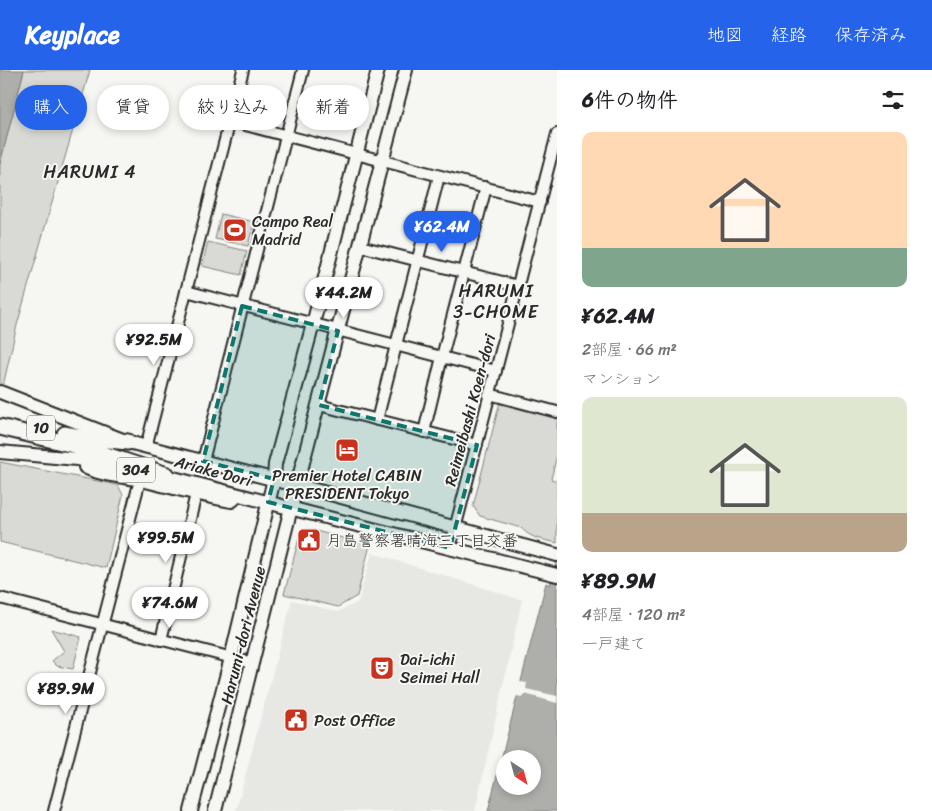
<!DOCTYPE html>
<html lang="ja">
<head>
<meta charset="utf-8">
<style>
  body { margin:0; font-family:Sriracha,"Klee One",sans-serif; background:#f2f2f2; color:#202124; height:100vh; display:flex; flex-direction:column; font-size:19px; white-space:nowrap }
  * { box-sizing:border-box; margin:0 }
  p { font-size:16px; color:#757577 }
  .icon { flex:none; width:28px; height:28px; fill:none; stroke:currentColor; stroke-width:2; stroke-linecap:round; stroke-linejoin:round }
  .map { position:relative; flex:1; overflow:hidden }
  .sheet { display:flex; flex-direction:column; background:#fff; width:375px }
  .sheet>* { flex:none }
  .hud { position:absolute; left:15px; top:15px; width:466px; height:45px; display:flex; gap:10px }
  .needle { width:32px; rotate:144deg }
  .controls { position:absolute; left:496px; top:680px; display:grid; gap:10px }
  .controls a { display:grid; place-items:center; width:45px; height:45px; border-radius:50%; background:#fff; box-shadow:0 2px 8px #0003; font-size:25px }
  .price { position:absolute; translate:-50% -42px; padding:0 11px; border-radius:18px; background:#fff; color:#222; font-size:16px; line-height:32px; filter:drop-shadow(0 1px 2px #0008) }
  .price::after { content:''; position:absolute; left:50%; top:30px; width:15px; height:11px; margin-left:-8px; background:inherit; clip-path:polygon(0 0,100% 0,50% 100%) }
  .price.on { background:#2563eb; color:#fff }
  ul { padding:0; list-style:none }
  li { display:grid; align-content:center; gap:10px; height:265px; padding:0 25px }
  li span { display:grid; place-items:center; height:155px; border-radius:10px; color:#555 }
  li>.icon { margin-inline-start:auto }
  span .icon { width:90px; height:90px; fill:#fffc; stroke-width:1 }
  li b { font-size:21px }
  h2 { display:flex; justify-content:space-between; align-items:center; height:60px; padding:0 25px; font-size:21px }
  .tag { padding:0 18px; border-radius:22px; background:#fff; box-shadow:0 2px 8px #0003; font-size:18px; line-height:45px }
  .tag.on { background:#2563eb; color:#fff }
  header { display:flex; align-items:center; gap:30px; box-sizing:border-box; height:70px; padding:0 25px; background:#2563eb; color:#fff }
  header strong { font-size:24px }
  nav { display:flex; gap:28px; margin-inline-start:auto; font-size:18px }
  main { display:flex; flex:1; min-height:0 }
  .map>svg:first-child { display:block }
</style>
</head>
<body>
<header>
<strong>Keyplace</strong>
<nav><a>地図</a><a>経路</a><a>保存済み</a></nav>
</header>
<main>
<div class="map">
<svg width="557" height="741" viewBox="0 0 557 741">
  <rect width="100%" height="100%" fill="#f6f6f2"/>
  <filter id="ink" filterUnits="userSpaceOnUse"><feTurbulence type="fractalNoise" baseFrequency=".02" numOctaves="2"/><feDisplacementMap in="SourceGraphic" scale="10" xChannelSelector="R" yChannelSelector="G"/><feConvolveMatrix kernelMatrix="1 2 1 2 8 2 1 2 1" color-interpolation-filters="sRGB"/></filter>
  <g filter="url(#ink)">
    <polygon fill="#e7e7e3" points="372,483 522,530 475,741 236,741 292,530 338,542 358,532"/>
    <g fill="#d9d9d5" stroke="#828280">
      <polygon points="24,0 90,0 17,255 0,329 0,93"/>
      <polygon points="221,144 254,152 248,176 215,169"/>
      <polygon points="208,172 247,181 241,205 202,196"/>
      <polygon points="500,332 557,346 557,385 551,409 557,411 557,473 536,468 528,464 521,458 480,446 473,436"/>
      <polygon points="0,392 118,415 123,425 106,498 0,472"/>
      <polygon points="308,459 370,475 357,526 338,537 284,524 301,461"/>
      <polygon points="51,559 81,567 73,599 57,596 52,591 64,581"/>
    </g>
    <g fill="#aeaeab" stroke="#7a7a78" fill-rule="evenodd">
      <polygon points="0,0 24,0 0,94"/>
      <path d="M557,490v251h-69l58,-228 4,2zM505,689h27v27h-27z"/>
    </g>
    <polygon fill="#f6f6f2" points="520,612 527,613 526,619 557,626 557,633 525,624 523,627 516,626"/>
    <g fill="none" stroke-linecap="round" stroke-linejoin="round">
      <g stroke="#2b2b2b" stroke-width="14">
        <g id="minor">
          <polyline points="230,51 540,132"/>
          <polyline points="360,176 518,216"/>
          <polyline points="186,221 496,301"/>
          <polyline points="489,324 557,342"/>
          <polyline points="319,335 477,375"/>
          <polyline points="377,350 439,106"/>
          <polyline points="424,362 442,287 486,117"/>
          <polyline points="146,377 243,0"/>
          <polyline points="203,391 303,0"/>
          <polyline points="450,478 557,64"/>
          <polyline points="0,528 252,593"/>
          <polyline points="161,570 196,424"/>
          <polyline points="54,741 140,410"/>
        </g>
      </g>
      <g stroke="#2b2b2b" stroke-width="16">
        <g id="major">
          <polyline points="0,322 128,372 315,420 557,485"/>
          <polyline points="0,382 77,389 131,399"/>
          <path d="M85,397c11,7 41,10 56,13 30,7 59,15 90,21l2,-1"/>
          <polyline points="158,404 309,443 557,505"/>
          <polyline points="191,741 231,588 274,409 275,394 313,254 378,0"/>
          <polyline points="215,741 291,438 406,0"/>
        </g>
      </g>
      <g stroke="#2b2b2b" stroke-width="19">
        <g id="highway">
          <polyline points="0,357 78,376 167,405"/>
          <polyline points="65,364 81,367 128,372"/>
        </g>
      </g>
      <use href="#minor" stroke="#f6f6f2" stroke-width="10"/>
      <use href="#major" stroke="#f6f6f2" stroke-width="12"/>
      <use href="#highway" stroke="#f6f6f2" stroke-width="15"/>
    </g>
  </g>
  <path fill="#0f766e" fill-opacity="0.2" stroke="#0f766e" stroke-width="4" stroke-dasharray="10 6" stroke-linejoin="round" d="M242,236l96,25 -19,74 158,40 -27,103 -182,-46 6,-23 -71,-18z"/>
  <defs>
    <g id="stadium-square" transform="scale(1.25)"><rect x="-9" y="-9" width="18" height="18" rx="4" fill="#c8321e" stroke="#f6f6f2"/><path d="M0-5a6.5 5 0 1 0 0 10a6.5 5 0 1 0 0-10ZM-3.5-1.8h7v3.6h-7Z" fill="#fff"/></g>
    <g id="hotel-square" transform="scale(1.25)"><rect x="-9" y="-9" width="18" height="18" rx="4" fill="#c8321e" stroke="#f6f6f2"/><path d="M-6-4.5h1.5V1H6V5H4.5V3h-9V5H-6ZM-4 0a1.8 1.8 0 1 1 3.6 0ZM.5 0V-2.5h3Q6-2.5 6 0Z" fill="#fff"/></g>
    <g id="civic-square" transform="scale(1.25)"><rect x="-9" y="-9" width="18" height="18" rx="4" fill="#c8321e" stroke="#f6f6f2"/><path d="M-.6-6.5H3V-4.5H.6V-3L4-1V1h2V6H-6V1h2V-1L-.6-3ZM-1.2 2.5V6h2.4V2.5Z" fill="#fff"/></g>
    <g id="theatre-square" transform="scale(1.25)"><rect x="-9" y="-9" width="18" height="18" rx="4" fill="#c8321e" stroke="#f6f6f2"/><path d="M-5-5.5Q0-4 5-5.5V0Q5 5 0 6Q-5 5-5 0ZM-3.3-2.5H-1v1.5H-3.3ZM1-2.5H3.3v1.5H1ZM-2.8 1Q0 5.5 2.8 1Z" fill="#fff"/></g>
  </defs>
  <g fill-rule="evenodd">
    <use href="#stadium-square" x="235" y="160"/>
    <use href="#hotel-square" x="347" y="380"/>
    <use href="#civic-square" x="309" y="470"/>
    <use href="#theatre-square" x="382" y="598"/>
    <use href="#civic-square" x="296" y="650"/>
  </g>
  <g text-anchor="middle" dominant-baseline="central" stroke-width="4" stroke-linejoin="round" paint-order="stroke">
    <g fill="#f6f6f2" stroke="#686867" stroke-width="1">
      <rect x="27" y="345.5" width="28" height="25" rx="4"/>
      <rect x="117" y="387.5" width="38" height="25" rx="4"/>
    </g>
    <g font-size="15" font-weight="bold" fill="#2b2b2b">
      <text x="41" y="358">10</text>
      <text x="136" y="400">304</text>
    </g>
    <g font-size="16" fill="#2b2b2b" stroke="#f6f6f2" text-anchor="start">
      <text x="252" y="151">Campo Real<tspan x="252" dy="18">Madrid</tspan></text>
      <text x="347" y="405" text-anchor="middle">Premier Hotel CABIN<tspan x="347" dy="18">PRESIDENT Tokyo</tspan></text>
      <text x="326" y="470">月島警察署晴海三丁目交番</text>
      <text x="400" y="589">Dai-ichi<tspan x="400" dy="18">Seimei Hall</tspan></text>
      <text x="314" y="650">Post Office</text>
    </g>
    <g font-size="16" fill="#2b2b2b" stroke="#f6f6f2">
      <text transform="translate(470 340) rotate(-75)">Reimeibashi Koen-dori</text>
      <text transform="translate(213 401) rotate(15)">Ariake Dori</text>
      <text transform="translate(243 565) rotate(-76)">Harumi-dori Avenue</text>
    </g>
    <g font-size="18" letter-spacing="1" fill="#2b2b2b" stroke="#f6f6f2">
      <text x="90" y="102">HARUMI 4</text>
      <text x="496" y="221">HARUMI<tspan x="496" dy="21">3-CHOME</tspan></text>
    </g>
  </g>
</svg>
<div class="controls">
<a><svg class="needle" viewBox="-14 -14 28 28"><path d="M0-13l5 13h-10z" fill="#e53935"/><path d="M0 13l5-13h-10z" fill="#757577"/></svg></a>
</div>
<b class="price on" style="left:442px;top:183px">¥62.4M</b>
<b class="price" style="left:344px;top:249px">¥44.2M</b>
<b class="price" style="left:154px;top:296px">¥92.5M</b>
<b class="price" style="left:166px;top:494px">¥99.5M</b>
<b class="price" style="left:170px;top:559px">¥74.6M</b>
<b class="price" style="left:66px;top:645px">¥89.9M</b>
<div class="hud">
<a class="tag on">購入</a>
<a class="tag">賃貸</a>
<a class="tag">絞り込み</a>
<a class="tag">新着</a>
</div>
</div>
<section class="sheet">
<h2>6件の物件<svg class="icon" aria-label="filters" viewBox="0 0 24 24"><path d="M4 7h16M4 17h16"/><circle cx="9" cy="7" r="2"/><circle cx="15" cy="17" r="2"/></svg></h2>
<ul>
<li><span style="background:linear-gradient(#ffd9b3 75%,#7fa58c 0)"><svg class="icon" aria-label="home" viewBox="0 0 24 24"><path d="M3 11l9-7 9 7M6 9v11h12V9"/></svg></span><div><b>¥62.4M</b><p>2部屋 · 66 m²</p><p>マンション</p></div></li>
<li><span style="background:linear-gradient(#dfe7d0 75%,#b9a48a 0)"><svg class="icon" aria-label="home" viewBox="0 0 24 24"><path d="M3 11l9-7 9 7M6 9v11h12V9"/></svg></span><div><b>¥89.9M</b><p>4部屋 · 120 m²</p><p>一戸建て</p></div></li>
</ul>
</section>
</main>
</body>
</html>
